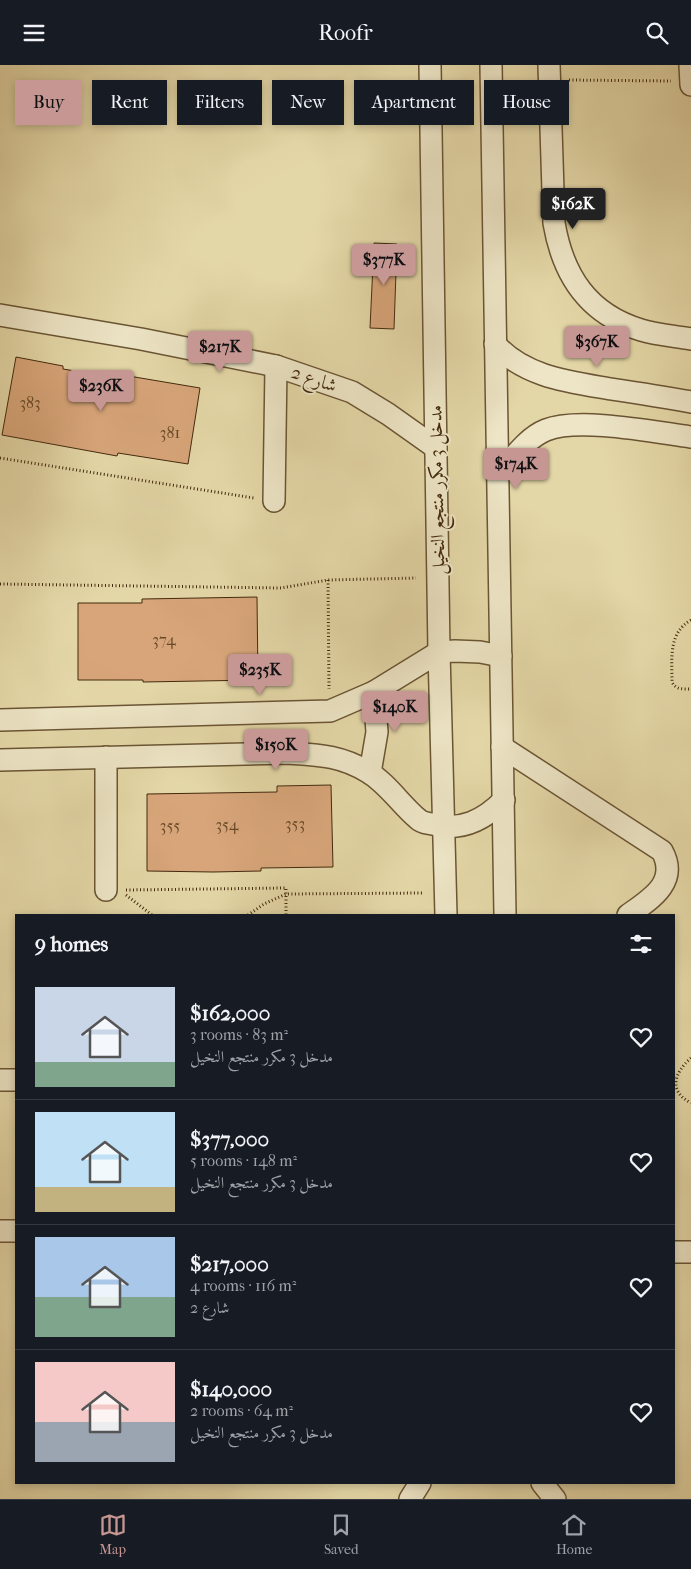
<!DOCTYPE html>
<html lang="en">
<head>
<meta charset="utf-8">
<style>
  body { margin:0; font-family:"IM FELL French Canon",Amiri,serif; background:#20242c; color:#f1f3f6; height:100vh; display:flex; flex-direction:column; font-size:19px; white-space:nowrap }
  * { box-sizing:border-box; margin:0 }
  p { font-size:16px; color:#9ea1a6 }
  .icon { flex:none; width:28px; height:28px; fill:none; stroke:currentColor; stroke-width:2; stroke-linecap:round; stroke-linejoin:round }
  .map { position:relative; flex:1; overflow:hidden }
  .panel { position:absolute; left:15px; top:849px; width:660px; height:570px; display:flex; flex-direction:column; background:#171b24; border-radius:0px; box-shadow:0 2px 8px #0003 }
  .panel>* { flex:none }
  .banner { position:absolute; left:15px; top:15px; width:661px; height:45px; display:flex; gap:10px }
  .price { position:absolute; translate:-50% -42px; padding:0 11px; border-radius:5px; background:#c59692; color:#111; font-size:16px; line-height:32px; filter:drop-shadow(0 1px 2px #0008) }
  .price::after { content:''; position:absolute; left:50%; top:30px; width:15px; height:11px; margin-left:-8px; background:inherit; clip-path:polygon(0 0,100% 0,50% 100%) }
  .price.current { background:#222; color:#fff }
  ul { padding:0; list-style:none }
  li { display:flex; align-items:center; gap:15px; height:125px; padding:0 20px }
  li+li { border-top:1px solid #363941 }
  li span { display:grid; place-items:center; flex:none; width:140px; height:100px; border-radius:0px; color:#555 }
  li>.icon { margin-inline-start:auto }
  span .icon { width:60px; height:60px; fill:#fffc; stroke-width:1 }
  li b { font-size:21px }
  h2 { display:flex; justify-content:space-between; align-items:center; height:60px; padding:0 20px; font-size:21px }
  .chip { padding:0 18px; border-radius:0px; background:#171b24; box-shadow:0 2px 8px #0003; font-size:18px; line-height:45px }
  .chip.current { background:#c59692; color:#111 }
  header { display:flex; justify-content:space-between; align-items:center; height:65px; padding:0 20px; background:#171b24; font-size:22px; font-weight:600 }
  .menu { display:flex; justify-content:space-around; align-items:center; height:70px; border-top:1px solid #363941; background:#171b24; font-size:14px; color:#9ea1a6 }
  .menu a { display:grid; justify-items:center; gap:2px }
  .menu .current { color:#c59692 }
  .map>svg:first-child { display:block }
</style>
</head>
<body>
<header><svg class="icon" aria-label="menu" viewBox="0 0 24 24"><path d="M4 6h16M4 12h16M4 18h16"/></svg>Roofr<svg class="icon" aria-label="search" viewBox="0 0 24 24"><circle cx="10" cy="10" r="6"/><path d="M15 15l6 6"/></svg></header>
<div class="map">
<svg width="691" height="1434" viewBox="0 0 691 1434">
  <rect width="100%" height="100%" fill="#e4d7a7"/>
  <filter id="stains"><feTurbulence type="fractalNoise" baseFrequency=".004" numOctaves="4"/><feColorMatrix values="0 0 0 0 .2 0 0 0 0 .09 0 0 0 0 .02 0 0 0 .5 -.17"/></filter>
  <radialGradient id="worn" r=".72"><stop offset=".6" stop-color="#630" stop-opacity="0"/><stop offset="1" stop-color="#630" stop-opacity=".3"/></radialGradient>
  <g fill="#d7a579" stroke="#432a0d">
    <polygon points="374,178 397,179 394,264 370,263"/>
    <polygon points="16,292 63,301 63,304 99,310 99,306 200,323 188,399 118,388 117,391 2,370"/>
    <polygon points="257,532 258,615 143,617 143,615 78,615 78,538 142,538 142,534"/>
    <polygon points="331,720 333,802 261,803 261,806 213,807 147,806 147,729 277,727 277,721"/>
  </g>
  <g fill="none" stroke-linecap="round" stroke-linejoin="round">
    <g stroke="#6b5534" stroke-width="24">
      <g id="minor">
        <polyline points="430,0 439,587 446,850"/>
        <polyline points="491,0 505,850"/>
        <path d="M549,0l5,158c9,53 34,91 87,107 16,5 34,6 50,9"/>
        <polyline points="690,0 691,20"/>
        <polyline points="0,250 141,274 276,301 352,327 388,349 436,383"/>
        <path d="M495,279c29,33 75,38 116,45 27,4 53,8 80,13"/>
        <path d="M498,410c14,-15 28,-37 48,-45 33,-13 108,2 145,7"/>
        <polyline points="274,436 276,301"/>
        <polyline points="0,655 330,646 374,627 439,587 455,586 480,587 501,591"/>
        <path d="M502,682l160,104c17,31 -11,48 -34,64"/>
        <polyline points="106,692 106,825"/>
        <path d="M0,695l287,-7c31,2 53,2 81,19 19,11 33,33 50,47 4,4 9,4 14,5 29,8 52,-4 72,-24"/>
        <polyline points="370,708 377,667 374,627"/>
        <polyline points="0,1015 16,1015"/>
        <polyline points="0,1166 16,1166"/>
        <polyline points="674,1187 691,1187"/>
        <polyline points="542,1418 555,1434"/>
        <polyline points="410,1434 420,1418"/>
      </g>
    </g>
    <g stroke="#432a0d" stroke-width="3" stroke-dasharray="1 2.5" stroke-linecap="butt">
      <polyline points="569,15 671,16"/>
      <polyline points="0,393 254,433"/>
      <polyline points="328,515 329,624"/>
      <polyline points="0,519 281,523 328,515 416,513"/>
      <path d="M691,555c-23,13 -19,39 -19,62 4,8 11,7 19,7"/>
      <polyline points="126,825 286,823 286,850"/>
      <polyline points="126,830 152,850"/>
      <polyline points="248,850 264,839 286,829 424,828"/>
      <path d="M691,993c-17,15 -23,33 0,45"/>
    </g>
    <use href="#minor" stroke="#ede5c6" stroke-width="21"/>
  </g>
  <g text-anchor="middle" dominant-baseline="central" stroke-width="4" stroke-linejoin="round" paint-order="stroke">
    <g font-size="16" fill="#684928">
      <text x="30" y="337">383</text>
      <text x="170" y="367">381</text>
      <text x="164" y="574">374</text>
      <text x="295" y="758">353</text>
      <text x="227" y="759">354</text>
      <text x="170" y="760">355</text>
    </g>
    <g font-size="19" fill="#432a0d" stroke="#ede5c6">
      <text transform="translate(314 314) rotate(19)">شارع 2</text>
      <text transform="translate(437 425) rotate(-91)">مدخل 3 مكرر منتجع النخيل</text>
    </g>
  </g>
  <rect width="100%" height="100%" filter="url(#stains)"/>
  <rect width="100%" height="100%" fill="url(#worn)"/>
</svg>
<b class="price current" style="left:573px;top:165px">$162K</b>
<b class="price" style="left:384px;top:221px">$377K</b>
<b class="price" style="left:597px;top:303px">$367K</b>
<b class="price" style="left:220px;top:308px">$217K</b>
<b class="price" style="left:101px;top:347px">$236K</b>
<b class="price" style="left:516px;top:425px">$174K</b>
<b class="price" style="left:260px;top:631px">$235K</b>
<b class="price" style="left:395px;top:668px">$140K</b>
<b class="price" style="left:276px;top:706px">$150K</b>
<div class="banner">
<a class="chip current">Buy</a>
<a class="chip">Rent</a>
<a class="chip">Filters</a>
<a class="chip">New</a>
<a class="chip">Apartment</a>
<a class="chip">House</a>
</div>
<section class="panel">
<h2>9 homes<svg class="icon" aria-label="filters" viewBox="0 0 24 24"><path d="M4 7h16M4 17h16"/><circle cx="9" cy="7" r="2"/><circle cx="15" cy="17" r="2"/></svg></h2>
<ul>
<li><span style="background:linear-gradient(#c9d6e8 75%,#7fa58c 0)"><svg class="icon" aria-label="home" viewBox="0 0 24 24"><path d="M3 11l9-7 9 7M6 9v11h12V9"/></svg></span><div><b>$162,000</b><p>3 rooms · 83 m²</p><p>مدخل 3 مكرر منتجع النخيل</p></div><svg class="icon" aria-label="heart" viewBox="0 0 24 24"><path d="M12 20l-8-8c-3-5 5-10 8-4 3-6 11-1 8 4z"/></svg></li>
<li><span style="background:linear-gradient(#bfe0f5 75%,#c2b280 0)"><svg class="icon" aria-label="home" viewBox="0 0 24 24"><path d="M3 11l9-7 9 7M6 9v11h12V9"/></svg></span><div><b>$377,000</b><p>5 rooms · 148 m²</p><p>مدخل 3 مكرر منتجع النخيل</p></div><svg class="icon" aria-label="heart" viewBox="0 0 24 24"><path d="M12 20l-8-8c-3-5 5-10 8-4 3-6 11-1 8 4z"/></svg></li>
<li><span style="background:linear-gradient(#a9c7e8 60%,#7fa58c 0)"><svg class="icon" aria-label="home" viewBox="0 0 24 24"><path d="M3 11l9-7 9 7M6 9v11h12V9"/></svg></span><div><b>$217,000</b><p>4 rooms · 116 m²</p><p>شارع 2</p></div><svg class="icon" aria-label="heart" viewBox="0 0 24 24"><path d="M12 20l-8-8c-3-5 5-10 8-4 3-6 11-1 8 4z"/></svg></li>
<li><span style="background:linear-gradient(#f6c9c9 60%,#9aa5b1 0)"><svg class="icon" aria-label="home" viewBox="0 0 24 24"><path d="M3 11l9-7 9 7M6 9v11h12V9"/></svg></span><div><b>$140,000</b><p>2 rooms · 64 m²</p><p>مدخل 3 مكرر منتجع النخيل</p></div><svg class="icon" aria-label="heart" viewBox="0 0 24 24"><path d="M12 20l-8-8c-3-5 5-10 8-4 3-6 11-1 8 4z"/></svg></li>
</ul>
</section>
</div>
<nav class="menu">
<a class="current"><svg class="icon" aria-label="map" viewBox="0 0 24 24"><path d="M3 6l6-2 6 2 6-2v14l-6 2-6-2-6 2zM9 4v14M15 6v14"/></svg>Map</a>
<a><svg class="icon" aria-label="saved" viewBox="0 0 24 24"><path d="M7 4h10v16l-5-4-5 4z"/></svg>Saved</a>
<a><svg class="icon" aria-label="home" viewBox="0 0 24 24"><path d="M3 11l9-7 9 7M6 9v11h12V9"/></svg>Home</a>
</nav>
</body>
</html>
